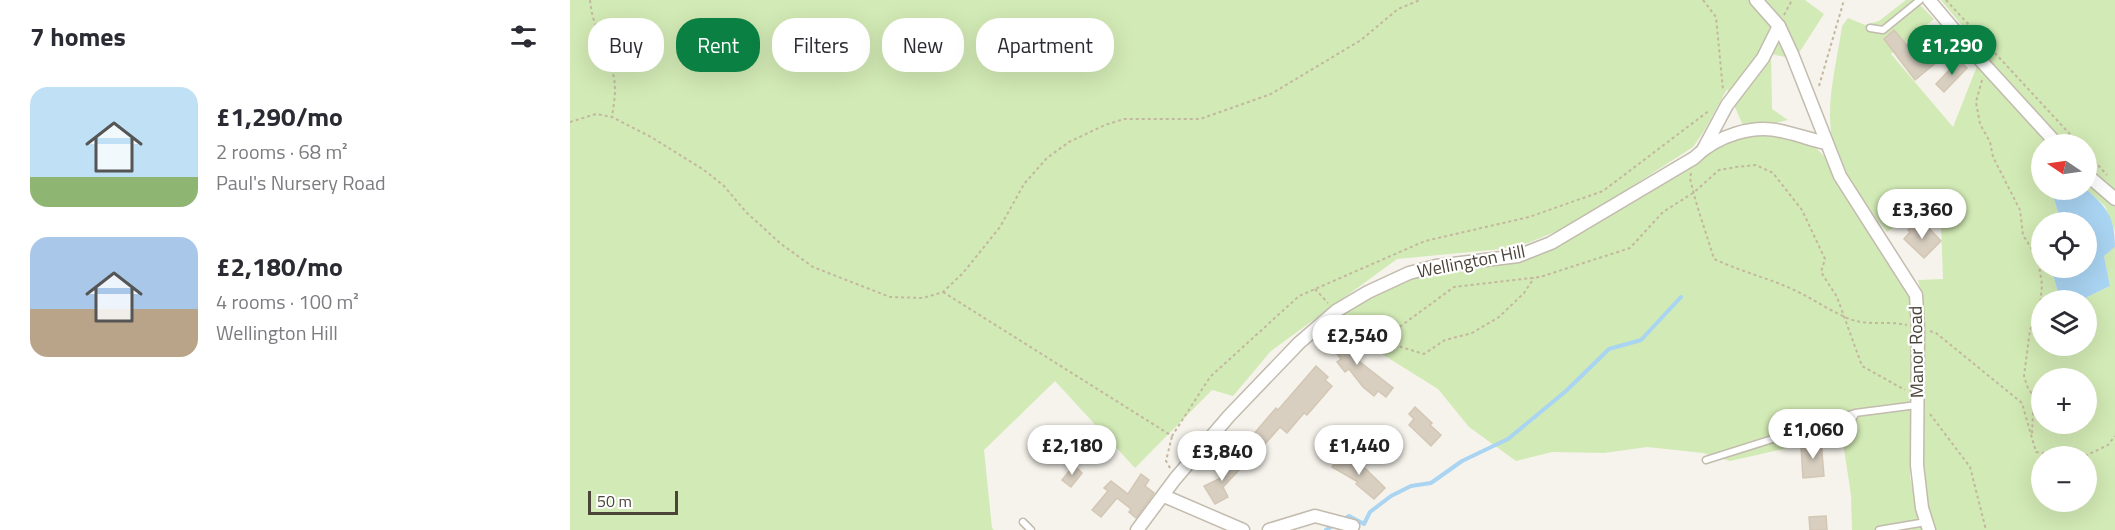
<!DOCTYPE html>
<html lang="en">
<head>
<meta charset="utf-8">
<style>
  body { margin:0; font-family:"Titillium Web",sans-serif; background:#f7f7f7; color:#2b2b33; height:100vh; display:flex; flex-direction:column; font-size:22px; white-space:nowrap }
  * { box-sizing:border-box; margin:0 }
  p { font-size:20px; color:#7c7c81 }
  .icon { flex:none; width:33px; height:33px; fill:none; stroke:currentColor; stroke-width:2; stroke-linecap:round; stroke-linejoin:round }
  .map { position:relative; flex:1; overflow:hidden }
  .details { display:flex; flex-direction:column; background:#fff; width:570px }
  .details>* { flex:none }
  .hud { position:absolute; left:18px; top:18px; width:570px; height:54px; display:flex; gap:12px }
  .needle { width:39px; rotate:283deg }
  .controls { position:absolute; left:1461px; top:134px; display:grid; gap:12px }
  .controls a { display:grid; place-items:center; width:66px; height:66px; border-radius:50%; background:#fff; box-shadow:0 6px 24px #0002; font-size:30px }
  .scale { position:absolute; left:18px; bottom:15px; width:90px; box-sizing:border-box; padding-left:6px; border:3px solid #4b4439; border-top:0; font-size:16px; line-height:21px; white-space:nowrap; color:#4b4439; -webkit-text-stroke:4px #fff; paint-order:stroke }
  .price { position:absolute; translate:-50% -51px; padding:0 14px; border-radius:21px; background:#fff; color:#222; font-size:20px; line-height:39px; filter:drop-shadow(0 2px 3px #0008) }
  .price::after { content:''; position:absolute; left:50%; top:36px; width:18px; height:14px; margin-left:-9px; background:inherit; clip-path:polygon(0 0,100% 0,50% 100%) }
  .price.selected { background:#0b8043; color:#fff }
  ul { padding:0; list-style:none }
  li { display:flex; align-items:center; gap:18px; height:150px; padding:0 30px }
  li span { display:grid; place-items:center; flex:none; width:168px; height:120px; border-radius:18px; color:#555 }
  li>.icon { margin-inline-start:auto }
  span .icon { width:72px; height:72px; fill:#fffc; stroke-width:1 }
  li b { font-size:26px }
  h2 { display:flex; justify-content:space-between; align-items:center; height:72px; padding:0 30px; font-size:26px }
  .chip { padding:0 21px; border-radius:24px; background:#fff; box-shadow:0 6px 24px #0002; font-size:21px; line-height:54px }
  .chip.selected { background:#0b8043; color:#fff }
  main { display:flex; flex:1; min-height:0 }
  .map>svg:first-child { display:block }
</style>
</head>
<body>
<main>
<section class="details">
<h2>7 homes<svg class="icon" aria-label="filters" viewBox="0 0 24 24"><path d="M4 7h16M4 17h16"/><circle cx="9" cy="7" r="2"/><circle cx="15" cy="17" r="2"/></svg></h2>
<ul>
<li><span style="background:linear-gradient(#bfe0f5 75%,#8fb573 0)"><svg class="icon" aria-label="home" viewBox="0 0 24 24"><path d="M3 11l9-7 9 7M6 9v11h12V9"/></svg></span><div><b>£1,290/mo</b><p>2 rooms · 68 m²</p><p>Paul's Nursery Road</p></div></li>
<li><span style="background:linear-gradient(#a9c7e8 60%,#b9a48a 0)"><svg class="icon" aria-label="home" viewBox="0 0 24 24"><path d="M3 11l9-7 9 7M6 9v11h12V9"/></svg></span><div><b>£2,180/mo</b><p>4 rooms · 100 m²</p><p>Wellington Hill</p></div></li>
</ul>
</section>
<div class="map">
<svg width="1545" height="530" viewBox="0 0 1545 530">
  <rect width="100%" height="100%" fill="#f6f3ec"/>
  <g fill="#d2eab5" fill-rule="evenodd">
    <polygon points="0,0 1235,0 1254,14 1225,59 1201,54 1202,109 1218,120 1175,130 1157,89 1134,131 1123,147 1002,225 958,243 931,249 827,259 701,351 663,396 642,390 565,468 485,381 414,450 422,528 424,530 0,530"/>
    <path d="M1336,0h9l19,19 -43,35 62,73 30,-76 -42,-51h174v231l-10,-25 -19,-17v-45h-44v45h9l10,33h-19v45h9l8,29 16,4h-33v45h44v-45h-5l29,-14 -6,-30 11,-9v283h-182l-13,-36 1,-202 -3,-12 25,-1 -3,-81 -53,34c-18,-24 -42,-49 -51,-77 -14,-43 0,-86 6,-129l6,-8 17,7 14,-4zM1472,378h44v45h-44zM1472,456h44v45h-44z"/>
    <polygon points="1173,133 1199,133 1231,140 1246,148 1255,157 1266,180 1338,292 1343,316 1340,477 1347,512 1354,530 1282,530 1281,495 1272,436 1160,461 1133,453 1077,447 1034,453 982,452 946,461 899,427 868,389 812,354 766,318 810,290 842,275 962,255 1148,144"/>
  </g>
  <path fill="#a9d4f2" d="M1481,189h35c21,19 29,28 29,58l-11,9 6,30 -29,14 -22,-4 -8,-29h35v-45h-25z"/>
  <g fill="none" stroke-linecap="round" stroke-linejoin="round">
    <g stroke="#a9d4f2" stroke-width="4">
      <polyline points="773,520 779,516 794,524 800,512 821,496 841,486 861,483 892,461 938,439 996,391 1039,349 1071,340 1111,297"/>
      <polyline points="756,530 764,525"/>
    </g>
  </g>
  <g fill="#d8cfc1" stroke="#d3c7b4" stroke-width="1.5">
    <polygon points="1324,30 1341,50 1351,37 1374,56 1345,80 1314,39"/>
    <polygon points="1389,60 1397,68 1374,92 1366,84"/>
    <polygon points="1344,224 1350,229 1355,224 1371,241 1354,258 1334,239 1340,232 1338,230"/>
    <polygon points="766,329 790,362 823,388 816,397 808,391 804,396 793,387 779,369 775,372 767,362 771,359 755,338"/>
    <polygon points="746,366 758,377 755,380 762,386 737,415 734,413 717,433 710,427 694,445 683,435 706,408 708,410"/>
    <polygon points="845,407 862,423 860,425 871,435 861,446 839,425 844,419 839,414"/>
    <polygon points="1242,441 1251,441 1254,476 1233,478 1231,446 1242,445"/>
    <polygon points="770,454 796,469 815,488 804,499 786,484 788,482 762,467"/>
    <polygon points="662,457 670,463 665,469 670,469 653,487 658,497 645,504 634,486 655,476 651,473"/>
    <polygon points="504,465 512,473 501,487 492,480"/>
    <polygon points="571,474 579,480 575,486 584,493 566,518 559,512 561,509 547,498 531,517 522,510 538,491 534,488 541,481 558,494"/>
    <polygon points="1256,516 1257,530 1240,530 1239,517"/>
  </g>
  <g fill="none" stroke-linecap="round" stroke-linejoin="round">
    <g stroke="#c2bbae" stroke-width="9">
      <g id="service">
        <polyline points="1300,28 1313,30 1350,0"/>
        <polyline points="1271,441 1285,414"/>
        <polyline points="1136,460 1285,413 1347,405"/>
        <polyline points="453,522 461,530"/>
        <polyline points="1309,530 1356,522"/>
      </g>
    </g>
    <g stroke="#c2bbae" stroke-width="15">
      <g id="minor">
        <polyline points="1186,0 1209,26 1222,54 1270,176 1346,295 1348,328 1347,465 1352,508 1359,530"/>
        <polyline points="1359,0 1402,51 1487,144"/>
        <polyline points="1134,148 1157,105 1193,58 1209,26"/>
        <polyline points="1516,174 1545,199"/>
        <polyline points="594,496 673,530"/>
        <path d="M567,530l38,-51 54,-63 70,-73 37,-32 32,-19 41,-19 27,-7 82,-10 33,-13 143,-85c22,-22 60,-35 91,-26 14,3 27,8 41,11"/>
        <polyline points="699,530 745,516 783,526"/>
      </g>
    </g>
    <g stroke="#c4b79f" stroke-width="2" stroke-dasharray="3 3" stroke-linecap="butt">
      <path d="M20,0c2,27 17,48 23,74 4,13 1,29 -1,43"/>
      <polyline points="1133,0 1146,17 1153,90"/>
      <polyline points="1376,0 1509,144"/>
      <polyline points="1214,15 1222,0"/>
      <polyline points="1412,80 1406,102 1410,124 1420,142 1423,157 1450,210 1453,235 1468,259 1472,285 1470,307 1460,330 1454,376 1457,386 1471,409 1468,412 1463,413 1462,434"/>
      <polyline points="1249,86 1274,0"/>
      <polyline points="0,122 26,114 42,117 81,137 134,170 154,186 176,212 211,244 243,267 320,297 353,298 373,292 393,273 430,227 454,184 477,158 499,142 535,125 554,119 630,119 701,94 791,40 828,9 850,0"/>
      <polyline points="1516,152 1537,175"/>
      <path d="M1121,173l-1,5c6,28 16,54 24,81 30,14 63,21 92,37 11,6 39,23 50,25 17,4 34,0 51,4"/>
      <polyline points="745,289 758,303"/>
      <polyline points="373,292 602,436 640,377 729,296 855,241 959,217 1033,191 1140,110"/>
      <polyline points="779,318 803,330 828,328 884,287 970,277 1060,248 1093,212 1123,193 1149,170 1166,167 1186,165 1203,173 1232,210 1255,259 1251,272 1267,297 1292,366 1335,390"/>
      <polyline points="813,329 831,347 854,354 875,340 902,333 929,317 954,293 964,278"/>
      <polyline points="1360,331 1366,333 1452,403 1466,452 1496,456"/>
      <polyline points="1360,414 1400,467 1416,530"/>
      <polyline points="1515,456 1538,445 1545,436"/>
      <polyline points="600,468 596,461 602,436"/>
    </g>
    <use href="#service" stroke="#fff" stroke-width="6"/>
    <use href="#minor" stroke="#fff" stroke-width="12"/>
  </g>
  <g text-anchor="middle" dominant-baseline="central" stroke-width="4.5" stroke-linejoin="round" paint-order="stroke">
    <g font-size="18" fill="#4b4439" stroke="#fff">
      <text transform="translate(901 261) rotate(-11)">Wellington Hill</text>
      <text transform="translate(1346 352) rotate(-91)">Manor Road</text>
    </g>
  </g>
</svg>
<div class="controls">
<a><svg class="needle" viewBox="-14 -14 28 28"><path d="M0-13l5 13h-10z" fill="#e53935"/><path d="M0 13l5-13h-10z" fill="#7c7c81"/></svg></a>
<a><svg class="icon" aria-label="locate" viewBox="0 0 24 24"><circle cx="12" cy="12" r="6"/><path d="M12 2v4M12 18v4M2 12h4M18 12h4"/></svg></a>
<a><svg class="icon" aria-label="layers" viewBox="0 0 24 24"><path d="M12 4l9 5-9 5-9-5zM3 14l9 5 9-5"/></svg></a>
<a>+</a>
<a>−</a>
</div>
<div class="scale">50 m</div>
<b class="price selected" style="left:1382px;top:76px">£1,290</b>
<b class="price" style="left:1352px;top:240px">£3,360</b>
<b class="price" style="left:787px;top:366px">£2,540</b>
<b class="price" style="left:1243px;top:460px">£1,060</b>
<b class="price" style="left:502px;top:476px">£2,180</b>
<b class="price" style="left:789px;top:476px">£1,440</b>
<b class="price" style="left:652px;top:482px">£3,840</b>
<div class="hud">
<a class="chip">Buy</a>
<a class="chip selected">Rent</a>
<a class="chip">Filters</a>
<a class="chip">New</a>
<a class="chip">Apartment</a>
</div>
</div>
</main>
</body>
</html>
